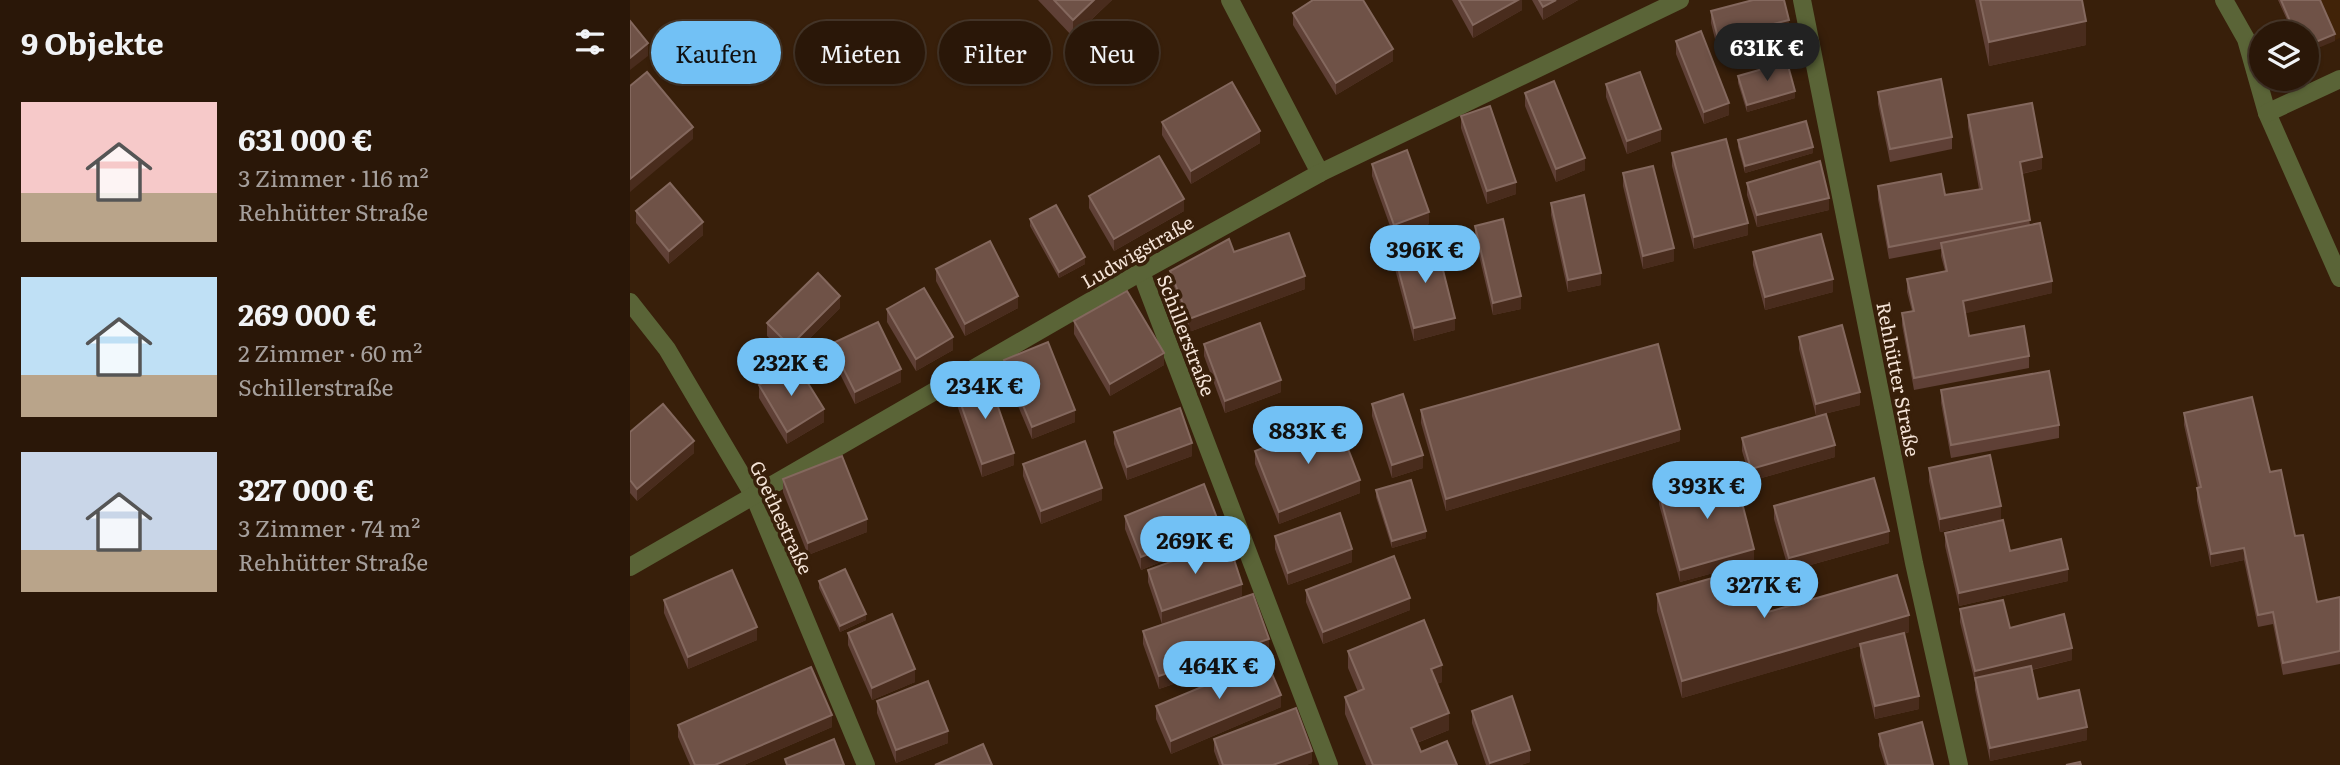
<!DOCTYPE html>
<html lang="de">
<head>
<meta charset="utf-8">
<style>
  body { margin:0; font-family:Literata,serif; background:#362416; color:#f1f3f6; height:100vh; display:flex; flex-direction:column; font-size:26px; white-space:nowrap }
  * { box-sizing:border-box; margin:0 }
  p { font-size:23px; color:#a59f9c }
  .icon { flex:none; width:38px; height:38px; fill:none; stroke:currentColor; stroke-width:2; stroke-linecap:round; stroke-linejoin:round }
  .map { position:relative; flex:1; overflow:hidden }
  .details { display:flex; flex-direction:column; background:#2a1708; width:630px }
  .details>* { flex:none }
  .top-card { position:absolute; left:21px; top:21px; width:665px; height:63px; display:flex; gap:14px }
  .controls { position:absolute; left:1619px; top:21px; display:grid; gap:14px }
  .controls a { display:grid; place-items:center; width:70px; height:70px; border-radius:50%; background:#2a1708; box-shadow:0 2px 5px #0004,0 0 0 2px #463629; font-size:35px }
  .price { position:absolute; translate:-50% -60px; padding:0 16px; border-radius:24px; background:#72c1f5; color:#111; font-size:23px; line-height:46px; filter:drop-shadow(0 2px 4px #0008) }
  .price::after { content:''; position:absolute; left:50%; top:42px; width:21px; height:16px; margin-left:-10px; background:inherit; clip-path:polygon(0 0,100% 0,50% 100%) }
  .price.active { background:#222; color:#fff }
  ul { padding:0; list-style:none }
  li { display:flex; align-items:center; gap:21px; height:175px; padding:0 21px }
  li span { display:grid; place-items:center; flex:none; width:196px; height:140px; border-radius:0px; color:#555 }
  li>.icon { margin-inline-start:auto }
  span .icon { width:84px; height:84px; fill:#fffc; stroke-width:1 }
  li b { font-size:30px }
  h2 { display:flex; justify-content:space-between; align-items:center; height:84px; padding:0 21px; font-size:30px }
  .tag { padding:0 24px; border-radius:32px; background:#2a1708; box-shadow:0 2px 5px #0004,0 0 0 2px #463629; font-size:24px; line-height:63px }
  .tag.active { background:#72c1f5; color:#111 }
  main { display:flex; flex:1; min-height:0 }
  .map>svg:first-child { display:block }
</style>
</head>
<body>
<main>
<section class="details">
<h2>9 Objekte<svg class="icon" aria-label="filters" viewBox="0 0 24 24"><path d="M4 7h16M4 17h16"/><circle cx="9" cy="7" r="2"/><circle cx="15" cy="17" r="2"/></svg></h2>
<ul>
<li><span style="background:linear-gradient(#f6c9c9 65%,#b9a48a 0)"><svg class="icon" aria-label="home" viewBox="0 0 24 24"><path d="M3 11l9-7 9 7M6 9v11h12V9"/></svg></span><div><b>631 000 €</b><p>3 Zimmer · 116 m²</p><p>Rehhütter Straße</p></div></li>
<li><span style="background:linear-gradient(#bfe0f5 70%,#b9a48a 0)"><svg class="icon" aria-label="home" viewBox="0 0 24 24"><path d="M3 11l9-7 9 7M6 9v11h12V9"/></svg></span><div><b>269 000 €</b><p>2 Zimmer · 60 m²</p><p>Schillerstraße</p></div></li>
<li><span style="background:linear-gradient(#c9d6e8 70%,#b9a48a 0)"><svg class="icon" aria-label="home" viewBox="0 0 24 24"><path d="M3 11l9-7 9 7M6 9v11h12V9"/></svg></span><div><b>327 000 €</b><p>3 Zimmer · 74 m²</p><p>Rehhütter Straße</p></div></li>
</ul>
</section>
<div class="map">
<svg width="1710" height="765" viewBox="0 0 1710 765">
  <rect width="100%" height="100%" fill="#381f0a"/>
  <polygon fill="#412308" points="1648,0 1710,0 1710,38 1677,53 1676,33 1663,33"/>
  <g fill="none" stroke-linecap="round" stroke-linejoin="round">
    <g stroke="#5a6437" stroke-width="18">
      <polyline points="600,0 690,173"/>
      <polyline points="1172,0 1284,563 1329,765"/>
      <polyline points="1594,0 1616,39 1637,113 1710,278"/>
      <polyline points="1637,113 1710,79"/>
      <polyline points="511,272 699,765"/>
      <polyline points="0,302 37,349 124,496 236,765"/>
      <polyline points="0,567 511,272 690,173 1050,0"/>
    </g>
  </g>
  <g fill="#5f4036">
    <polygon points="408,0 482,0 443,37"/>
    <polygon points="822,0 892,0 892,10 843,38"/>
    <polygon points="902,0 948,0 913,20"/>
    <polygon points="1345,0 1452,0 1456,45 1359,66"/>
    <polygon points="1648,0 1690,0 1705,41 1676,33 1663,33"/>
    <polygon points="1081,11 1159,33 1088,51 1081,23"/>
    <polygon points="663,13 763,61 706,95 663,25"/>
    <polygon points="1046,41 1099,115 1074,124 1046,54"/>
    <polygon points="1108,76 1165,98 1117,112 1108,83"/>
    <polygon points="976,84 1031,141 997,154 976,97"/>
    <polygon points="1248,92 1322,137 1322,149 1260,162 1248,104"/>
    <polygon points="895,93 955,170 926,182 895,106"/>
    <polygon points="1338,115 1412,169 1392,174 1400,225 1422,293 1335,313 1339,336 1399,356 1399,368 1284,390 1272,325 1272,313 1282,311 1277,292 1277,279 1315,271 1311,256 1311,249 1259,259 1248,199 1248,186 1315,195 1349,189 1338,127"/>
    <polygon points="831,116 886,194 857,204 831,128"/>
    <polygon points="532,122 630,143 561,184 532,135"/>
    <polygon points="1108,140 1183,153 1115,173 1108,147"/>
    <polygon points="1042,153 1118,235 1064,249 1042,166"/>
    <polygon points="742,164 799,224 764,237 742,176"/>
    <polygon points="993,173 1044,261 1013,269 993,186"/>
    <polygon points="1117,183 1199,210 1127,227 1117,195"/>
    <polygon points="459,196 554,211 484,251 459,208"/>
    <polygon points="921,203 971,285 938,292 921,215"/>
    <polygon points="6,211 73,235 39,264 6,223"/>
    <polygon points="400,219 455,264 429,278 400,226"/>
    <polygon points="845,226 891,309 863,315 845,238"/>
    <polygon points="604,252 675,289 559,332 540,284 540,271"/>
    <polygon points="1123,252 1203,292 1135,310 1123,265"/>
    <polygon points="764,253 825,330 784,341 764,265"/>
    <polygon points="306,269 388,308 335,336 306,281"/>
    <polygon points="210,308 160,358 137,336 137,323"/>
    <polygon points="257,309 323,350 286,371 257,322"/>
    <polygon points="444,321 534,365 480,396 444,334"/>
    <polygon points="1169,337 1230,405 1186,416 1169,349"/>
    <polygon points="201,344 271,382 225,404 201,356"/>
    <polygon points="574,344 651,392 595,413 574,356"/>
    <polygon points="374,360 445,422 402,439 374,373"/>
    <polygon points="129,385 194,422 157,444 129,398"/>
    <polygon points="326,390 384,465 352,477 326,402"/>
    <polygon points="1311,390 1429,425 1429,438 1321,458 1311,403"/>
    <polygon points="742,404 793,468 762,478 742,416"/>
    <polygon points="791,410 1050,441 816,511 791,423"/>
    <polygon points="1554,413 1640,472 1665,536 1687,602 1710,597 1710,664 1653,675 1643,624 1628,627 1614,560 1581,567 1567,501 1567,488 1568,488 1554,425"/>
    <polygon points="0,432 64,453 7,501 0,493"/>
    <polygon points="484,432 562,456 497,480 484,444"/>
    <polygon points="1112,438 1205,457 1121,481 1112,451"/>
    <polygon points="625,451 730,493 649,524 625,464"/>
    <polygon points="393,464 472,500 411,524 393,476"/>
    <polygon points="1299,468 1371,519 1310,532 1299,481"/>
    <polygon points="153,479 237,532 178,555 153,492"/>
    <polygon points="746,490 796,538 762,548 746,497"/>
    <polygon points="1029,492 1124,562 1050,582 1029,504"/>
    <polygon points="1144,506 1259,543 1159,571 1144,519"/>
    <polygon points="495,516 590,538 511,570 495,529"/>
    <polygon points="1315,533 1380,551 1438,581 1329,606 1315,546"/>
    <polygon points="645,536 722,562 658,585 645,549"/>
    <polygon points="518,570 612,596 532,624 518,582"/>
    <polygon points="189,581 236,620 210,632 189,588"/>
    <polygon points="676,590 780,610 693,644 676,602"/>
    <polygon points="1027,594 1138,612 1279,632 1274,634 1289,709 1245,719 1230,656 1230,646 1052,698 1027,611"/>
    <polygon points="34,600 127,640 58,669 34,613"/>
    <polygon points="1330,609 1380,628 1442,660 1402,670 1408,699 1457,740 1360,761 1345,690 1345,682 1330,622"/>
    <polygon points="513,631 639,651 529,689 513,644"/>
    <polygon points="218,633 285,682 242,700 218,645"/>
    <polygon points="718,651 812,682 807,684 819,730 787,743 791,752 827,765 736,765 715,714 715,697 728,692 718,668"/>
    <polygon points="247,701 318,743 266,763 247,713"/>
    <polygon points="526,706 651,707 541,754 526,719"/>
    <polygon points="842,711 900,762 891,765 856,765 842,723"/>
    <polygon points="48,725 202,727 114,765 60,765 48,737"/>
    <polygon points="1249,734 1303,765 1255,765 1249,746"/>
    <polygon points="584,739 682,763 676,765 589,765 584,751"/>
  </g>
  <g fill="#492c1d">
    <polygon points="464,0 482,0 443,37 443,20"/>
    <polygon points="888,0 892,0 892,10 843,38 843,25"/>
    <polygon points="926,0 948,0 913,20 913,7"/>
    <polygon points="1159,20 1159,33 1088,51 1088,38"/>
    <polygon points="1456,21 1456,45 1359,66 1359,42"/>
    <polygon points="1705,34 1705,41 1676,53 1676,46"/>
    <polygon points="18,43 18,56 0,70 0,58"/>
    <polygon points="763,49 763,61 706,95 706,83"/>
    <polygon points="1165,91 1165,98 1117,112 1117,105"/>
    <polygon points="1099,103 1099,115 1074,124 1074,112"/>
    <polygon points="63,127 63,139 0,192 0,179"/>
    <polygon points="1031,129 1031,141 997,154 997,141"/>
    <polygon points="630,131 630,143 561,184 561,171"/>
    <polygon points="1183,147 1183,153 1115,173 1115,166"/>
    <polygon points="1412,157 1412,169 1390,174 1390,162"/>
    <polygon points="955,158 955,170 926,182 926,169"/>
    <polygon points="886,182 886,194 857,204 857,191"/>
    <polygon points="1199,198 1199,210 1127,227 1127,215"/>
    <polygon points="554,199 554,211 484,251 484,239"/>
    <polygon points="799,212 799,224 764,237 764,225"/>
    <polygon points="73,222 73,235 39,264 39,251"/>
    <polygon points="1118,223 1118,235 1064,249 1064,237"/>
    <polygon points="1044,248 1044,261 1013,269 1013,256"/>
    <polygon points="455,257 455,264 429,278 429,272"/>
    <polygon points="971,273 971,285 938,292 938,280"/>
    <polygon points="675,276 675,289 559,332 559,319"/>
    <polygon points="1203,279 1203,292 1135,310 1135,297"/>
    <polygon points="1422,281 1422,293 1333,314 1333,301"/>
    <polygon points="210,296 210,308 160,358 160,346"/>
    <polygon points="388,296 388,308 335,336 335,324"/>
    <polygon points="891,296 891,309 863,315 863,303"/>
    <polygon points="825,318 825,330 784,341 784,328"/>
    <polygon points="323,337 323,350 286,371 286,359"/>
    <polygon points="534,353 534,365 480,396 480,384"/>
    <polygon points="271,369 271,382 225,404 225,392"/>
    <polygon points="651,380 651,392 595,413 595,401"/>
    <polygon points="1230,392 1230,405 1186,416 1186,404"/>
    <polygon points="194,409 194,422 157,444 157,432"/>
    <polygon points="445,410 445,422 402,439 402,427"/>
    <polygon points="1050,429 1050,441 816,511 816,499"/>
    <polygon points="64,441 64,453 7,501 7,489"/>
    <polygon points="562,443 562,456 497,480 497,467"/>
    <polygon points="1205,445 1205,457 1121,481 1121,469"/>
    <polygon points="384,453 384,465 352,477 352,464"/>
    <polygon points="793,455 793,468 762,478 762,465"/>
    <polygon points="730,480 730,493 649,524 649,512"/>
    <polygon points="472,488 472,500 411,524 411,511"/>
    <polygon points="1371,506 1371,519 1310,532 1310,519"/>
    <polygon points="237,519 237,532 178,555 178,543"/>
    <polygon points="590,526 590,538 511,570 511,557"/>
    <polygon points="796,531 796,538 762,548 762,541"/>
    <polygon points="1259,531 1259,543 1159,571 1159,558"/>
    <polygon points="1614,548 1614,560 1581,567 1581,554"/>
    <polygon points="722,549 722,562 658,585 658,573"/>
    <polygon points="1124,549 1124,562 1050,582 1050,570"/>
    <polygon points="1438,569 1438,581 1329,606 1329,593"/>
    <polygon points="612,584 612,596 532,624 532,611"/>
    <polygon points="780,598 780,610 693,644 693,632"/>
    <polygon points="236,614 236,620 210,632 210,626"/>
    <polygon points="1279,615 1279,632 1052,698 1052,681"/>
    <polygon points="127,627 127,640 58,669 58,657"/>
    <polygon points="639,639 639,651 529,689 529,676"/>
    <polygon points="1442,648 1442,660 1346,683 1345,671"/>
    <polygon points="812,665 812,682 801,686 801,669"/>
    <polygon points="285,669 285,682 242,700 242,688"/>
    <polygon points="651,695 651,707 541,754 541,741"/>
    <polygon points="1289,696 1289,709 1245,719 1245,706"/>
    <polygon points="819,713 819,730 781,745 781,728"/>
    <polygon points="202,715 202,727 114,765 85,765"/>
    <polygon points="1457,727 1457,740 1360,761 1360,748"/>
    <polygon points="318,731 318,743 266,763 266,750"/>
    <polygon points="900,750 900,762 891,765 860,765 860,763"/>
    <polygon points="682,751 682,763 676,765 643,765"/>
  </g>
  <g fill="#6f5247" stroke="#84685e" stroke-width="2">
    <polygon points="424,0 464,0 443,20"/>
    <polygon points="683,0 733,0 763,49 706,83 663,13"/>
    <polygon points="829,0 888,0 843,25"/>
    <polygon points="909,0 926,0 913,7"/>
    <polygon points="1123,0 1154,0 1159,20 1088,38 1081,11"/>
    <polygon points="1350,0 1452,0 1456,21 1359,42"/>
    <polygon points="1651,0 1690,0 1705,34 1676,46 1676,33 1665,33"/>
    <polygon points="0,21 18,43 0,58"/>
    <polygon points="1071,31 1099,103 1074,112 1046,41"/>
    <polygon points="1157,62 1165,91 1117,105 1108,76"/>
    <polygon points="17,72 63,127 0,179 0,86"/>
    <polygon points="1010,72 1031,129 997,141 976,84"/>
    <polygon points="1311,79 1322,137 1260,149 1248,92"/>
    <polygon points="924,81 955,158 926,169 895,93"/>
    <polygon points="602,82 630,131 561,171 532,122"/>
    <polygon points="1402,103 1412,157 1390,162 1400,220 1259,247 1248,186 1311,174 1315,195 1352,189 1338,115"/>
    <polygon points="860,106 886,182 857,191 831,116"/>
    <polygon points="1176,121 1183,147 1115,166 1108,140"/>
    <polygon points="1096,139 1118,223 1064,237 1042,153"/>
    <polygon points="777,150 799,212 764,225 742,164"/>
    <polygon points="529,156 554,199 484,239 459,196"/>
    <polygon points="1190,161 1199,198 1127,215 1117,183"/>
    <polygon points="1023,166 1044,248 1013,256 993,173"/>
    <polygon points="40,183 73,222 39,251 6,211"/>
    <polygon points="954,195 971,273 938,280 921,203"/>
    <polygon points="426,205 455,257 429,272 400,219"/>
    <polygon points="873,219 891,296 863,303 845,226"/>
    <polygon points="1410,223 1422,281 1333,301 1339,336 1394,326 1399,356 1284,378 1272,313 1284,311 1277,279 1317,271 1311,243"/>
    <polygon points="659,233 675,276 559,319 540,271 599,239 604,252"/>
    <polygon points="1191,234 1203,279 1135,297 1123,252"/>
    <polygon points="360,241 388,296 335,324 306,269"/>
    <polygon points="806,242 825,318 784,328 764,253"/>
    <polygon points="188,273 210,296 160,346 137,323"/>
    <polygon points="294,288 323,337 286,359 257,309"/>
    <polygon points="497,291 534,353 480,384 444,321"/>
    <polygon points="248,322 271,369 225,392 201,344"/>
    <polygon points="630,323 651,380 595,401 574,344"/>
    <polygon points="1212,325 1230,392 1186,404 1169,337"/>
    <polygon points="418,342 445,410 402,427 374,360"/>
    <polygon points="1028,344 1050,429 816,499 791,410"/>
    <polygon points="166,364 194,409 157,432 129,385"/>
    <polygon points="1419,371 1429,425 1321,445 1311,390"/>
    <polygon points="358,378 384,453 352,464 326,390"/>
    <polygon points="773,394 793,455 762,465 742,404"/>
    <polygon points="1622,397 1640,472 1651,470 1665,536 1673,535 1687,602 1710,597 1710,651 1653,663 1643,612 1628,615 1614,548 1581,554 1567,488 1571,487 1554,413"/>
    <polygon points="33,404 64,441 7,489 0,480 0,432"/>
    <polygon points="550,408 562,443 497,467 484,432"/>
    <polygon points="1196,414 1205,445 1121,469 1112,438"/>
    <polygon points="707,420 730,480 649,512 625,451"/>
    <polygon points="455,441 472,488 411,511 393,464"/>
    <polygon points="1360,455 1371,506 1310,519 1299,468"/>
    <polygon points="212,456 237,519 178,543 153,479"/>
    <polygon points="1104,472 1124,549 1050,570 1029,492"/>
    <polygon points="1244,478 1259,531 1159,558 1144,506"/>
    <polygon points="781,480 796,531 762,541 746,490"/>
    <polygon points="574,484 590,526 511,557 495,516"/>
    <polygon points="710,513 722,549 658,573 645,536"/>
    <polygon points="1373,520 1380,551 1431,539 1438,569 1329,593 1315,533"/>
    <polygon points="598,541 612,584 532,611 518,570"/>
    <polygon points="764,556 780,598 693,632 676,590"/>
    <polygon points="1124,566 1138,612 1267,575 1279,615 1052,681 1027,594"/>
    <polygon points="215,569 236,614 210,626 189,581"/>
    <polygon points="102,570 127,627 58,657 34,600"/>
    <polygon points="623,594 639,639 529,676 513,631"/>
    <polygon points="1373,600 1380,628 1434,614 1442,648 1345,671 1330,609"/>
    <polygon points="262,614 285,669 242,688 218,633"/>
    <polygon points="794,620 812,665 801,669 819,713 781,728 791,752 817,741 827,765 743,765 715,697 734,689 718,651"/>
    <polygon points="1274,633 1289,696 1245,706 1230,644"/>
    <polygon points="636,660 651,695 541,741 526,706"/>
    <polygon points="1401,666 1408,699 1449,690 1457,727 1360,748 1345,678"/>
    <polygon points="181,667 202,715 85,765 65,765 48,725"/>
    <polygon points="298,681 318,731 266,750 247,701"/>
    <polygon points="882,696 900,750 860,763 842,711"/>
    <polygon points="666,708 682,751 643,765 593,765 584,739"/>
    <polygon points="1292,722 1303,765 1258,765 1249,734"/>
    <polygon points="204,739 214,765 157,765 155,759"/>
    <polygon points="353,744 362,765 305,765"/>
    <polygon points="1450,762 1451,765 1436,765"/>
  </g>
  <g text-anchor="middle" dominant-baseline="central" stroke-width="7" stroke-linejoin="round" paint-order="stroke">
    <g font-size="19" fill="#f4e3d7" stroke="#381f0a">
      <text transform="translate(507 251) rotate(-30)">Ludwigstraße</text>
      <text transform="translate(557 335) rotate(69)">Schillerstraße</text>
      <text transform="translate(1269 379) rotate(79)">Rehhütter Straße</text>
      <text transform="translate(152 517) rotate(65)">Goethestraße</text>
    </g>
  </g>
</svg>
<div class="controls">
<a><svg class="icon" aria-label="layers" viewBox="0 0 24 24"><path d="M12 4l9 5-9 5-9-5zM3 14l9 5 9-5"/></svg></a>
</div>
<b class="price active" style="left:1137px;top:83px">631K €</b>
<b class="price" style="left:795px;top:285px">396K €</b>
<b class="price" style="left:161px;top:398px">232K €</b>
<b class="price" style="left:355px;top:421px">234K €</b>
<b class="price" style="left:678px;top:466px">883K €</b>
<b class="price" style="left:1077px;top:521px">393K €</b>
<b class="price" style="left:565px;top:576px">269K €</b>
<b class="price" style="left:1134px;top:620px">327K €</b>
<b class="price" style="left:589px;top:701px">464K €</b>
<div class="top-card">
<a class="tag active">Kaufen</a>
<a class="tag">Mieten</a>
<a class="tag">Filter</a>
<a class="tag">Neu</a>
</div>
</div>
</main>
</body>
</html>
